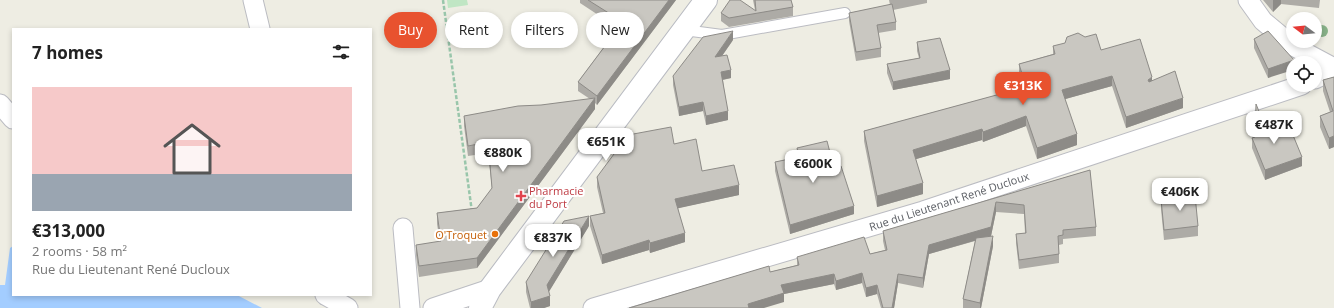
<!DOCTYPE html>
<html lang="en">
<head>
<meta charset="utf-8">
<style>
  body { margin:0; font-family:"Open Sans",sans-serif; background:#f6f6f6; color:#222; height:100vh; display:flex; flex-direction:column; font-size:15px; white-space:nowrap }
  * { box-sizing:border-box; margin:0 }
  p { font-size:13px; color:#767676 }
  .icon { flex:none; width:22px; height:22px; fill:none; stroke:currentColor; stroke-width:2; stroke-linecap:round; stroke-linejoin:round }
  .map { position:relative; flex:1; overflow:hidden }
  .details { position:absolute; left:12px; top:28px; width:360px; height:268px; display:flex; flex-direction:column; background:#fff; border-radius:0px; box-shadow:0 2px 6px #0003 }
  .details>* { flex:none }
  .guide { position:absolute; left:384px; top:12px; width:380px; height:36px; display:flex; gap:8px }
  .needle { width:26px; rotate:286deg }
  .buttons { position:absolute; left:1286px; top:12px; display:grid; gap:8px }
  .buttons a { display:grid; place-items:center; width:36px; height:36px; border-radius:50%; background:#fff; box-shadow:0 2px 6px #0003; font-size:20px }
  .price { position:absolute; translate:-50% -34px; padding:0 9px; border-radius:8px; background:#fff; color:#222; font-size:13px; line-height:26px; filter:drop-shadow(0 1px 2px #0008) }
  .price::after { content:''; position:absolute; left:50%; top:24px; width:12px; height:9px; margin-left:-6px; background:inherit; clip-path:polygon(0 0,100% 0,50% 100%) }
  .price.current { background:#e8522f; color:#fff }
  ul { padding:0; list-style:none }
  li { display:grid; align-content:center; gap:8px; height:212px; padding:0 20px }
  li span { display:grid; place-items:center; height:124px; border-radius:0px; color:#555 }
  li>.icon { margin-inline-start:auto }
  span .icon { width:72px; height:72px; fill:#fffc; stroke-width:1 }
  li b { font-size:17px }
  h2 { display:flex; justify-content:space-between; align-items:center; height:48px; padding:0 20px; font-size:17px }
  .tag { padding:0 14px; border-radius:18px; background:#fff; box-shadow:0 2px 6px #0003; font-size:14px; line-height:36px }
  .tag.current { background:#e8522f; color:#fff }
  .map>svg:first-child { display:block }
</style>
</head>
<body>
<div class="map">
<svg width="1334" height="308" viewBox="0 0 1334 308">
  <rect width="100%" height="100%" fill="#eeede3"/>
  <polygon fill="#c0e6c4" points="447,0 467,0 468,5 448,8"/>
  <polygon fill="#a3cdff" points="13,246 13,295 237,295 262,308 0,308 0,285 5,285 10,248"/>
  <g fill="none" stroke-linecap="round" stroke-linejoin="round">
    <g stroke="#bbbcc2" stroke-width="12">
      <polyline id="service" points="684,30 722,35 845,13"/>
    </g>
    <g stroke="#bbbcc2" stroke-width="21">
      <g id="minor">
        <polyline points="253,0 260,29"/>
        <polyline points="1248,0 1263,21 1293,46 1334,68"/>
        <polyline points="1315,79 1334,70"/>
        <polyline points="0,104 13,119"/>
        <polyline points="403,228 410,308"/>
        <polyline points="325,295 348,308"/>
        <polyline points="433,308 490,289"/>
        <polyline points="593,308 923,211 1302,85"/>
      </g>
    </g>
    <g stroke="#b9bbc2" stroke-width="24">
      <polyline id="secondary" points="480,308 490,289 706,0"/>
    </g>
    <polyline stroke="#99c6ab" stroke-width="2.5" stroke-dasharray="4 2" stroke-linecap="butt" points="443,0 472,212"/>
    <use href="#service" stroke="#fff" stroke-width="10"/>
    <use href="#minor" stroke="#fff" stroke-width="19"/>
    <use href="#secondary" stroke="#fff" stroke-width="22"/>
  </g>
  <circle fill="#88b289" cx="1322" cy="31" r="6"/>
  <g fill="#adaba6">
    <polygon points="580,0 676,0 597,105 595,103 595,109 477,268 419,277 416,255 416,245 440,242 437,224 437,213 477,208 492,189 488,153 468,156 464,126 464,116 590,99 578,91 578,82 618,28 580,3"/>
    <polygon points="753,0 791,0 793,7 793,16 729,27 721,21 721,13 755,10"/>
    <polygon points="889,0 927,0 927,3 893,10 896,22 896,30 878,33 881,48 881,57 856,61 849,21 849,13 890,5"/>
    <polygon points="1263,0 1320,0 1319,8 1281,4 1273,12"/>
    <polygon points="1254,39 1294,63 1268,78 1254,48"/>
    <polygon points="733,40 722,56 731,78 723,80 728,120 706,125 703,111 679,116 673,85 673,76"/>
    <polygon points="917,42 950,79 893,90 887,73 887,64 919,58 917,51"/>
    <polygon points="1053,46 1101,50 1152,81 1183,108 1126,128 1112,86 1065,99 1077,145 1037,159 1026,126 983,142 982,140 916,159 923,194 877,207 864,141 864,131 1023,88 1019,74 1019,64 1053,54"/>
    <polygon points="1334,77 1334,147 1329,149 1320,127 1320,116 1330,112 1323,91 1323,80"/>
    <polygon points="1269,136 1302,166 1265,180 1252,148 1252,138"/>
    <polygon points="674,144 702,171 739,195 678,208 685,242 650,253 649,250 602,264 590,226 590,216 603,213 597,187 597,177"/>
    <polygon points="797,148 834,168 854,214 790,234 775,171 775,162 797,157"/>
    <polygon points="1090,170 1096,227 1096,236 1063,239 1063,244 1059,245 1059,263 1019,269 1016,243 1016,234 1025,233 1024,214 996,212 991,236 993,246 981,308 963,308 963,299 975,241 929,254 923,288 898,283 894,308 881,308 877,294 866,297 862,283 836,290 834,284 784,294 784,302 770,272 797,265 797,257 870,254 885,250 883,241 883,231"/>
    <polygon points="1161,199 1198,226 1198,236 1164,240 1161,209"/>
    <polygon points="589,226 549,291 550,306 544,308 530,308 526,292 526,282"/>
  </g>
  <g fill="#8d8b87">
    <polygon points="669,0 676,0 597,105 597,96"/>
    <polygon points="1273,0 1281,0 1281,4 1273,12"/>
    <polygon points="733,31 733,40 715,66 715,57"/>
    <polygon points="1294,60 1293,70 1268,78 1268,69"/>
    <polygon points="731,70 731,78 721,80 721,72"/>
    <polygon points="950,70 950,79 893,90 893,82"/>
    <polygon points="1112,76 1112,86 1062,100 1062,90"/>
    <polygon points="1152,77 1152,87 1148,80"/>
    <polygon points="595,98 595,109 477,268 477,258"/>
    <polygon points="1183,98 1183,108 1126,128 1126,117"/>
    <polygon points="703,102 703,111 679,116 679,107"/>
    <polygon points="728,111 728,120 706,125 706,116"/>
    <polygon points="1026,116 1026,126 983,142 983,132"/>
    <polygon points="982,129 982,140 913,160 913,150"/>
    <polygon points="1077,134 1077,145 1037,159 1037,148"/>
    <polygon points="1334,136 1334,147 1329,149 1329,138"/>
    <polygon points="1302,157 1302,166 1265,180 1265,170"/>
    <polygon points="923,183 923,194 877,207 877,196"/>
    <polygon points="739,185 739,195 675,209 675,199"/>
    <polygon points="996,202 996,212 991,236 929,254 923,288 923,278 929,245"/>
    <polygon points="854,206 854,214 790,234 790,225"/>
    <polygon points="589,216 589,226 547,295 547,285"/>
    <polygon points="685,233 685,242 650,253 650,243"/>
    <polygon points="993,236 993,246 981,308 980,308 980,303"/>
    <polygon points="649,240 649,250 602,264 602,255"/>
    <polygon points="862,273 862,283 836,290 836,281"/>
    <polygon points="834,274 834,284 784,294 784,302 764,308 748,308 748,304 781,285"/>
    <polygon points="898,274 898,283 894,308 892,308"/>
    <polygon points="877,285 877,294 866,297 866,288"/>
    <polygon points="550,296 550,306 544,308 531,308 531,302"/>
  </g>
  <g fill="#c9c7c1" stroke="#8d8b87">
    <polygon points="588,0 669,0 597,96 578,82 623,22"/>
    <polygon points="730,0 740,0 756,11 755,0 791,0 793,7 729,18 721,13"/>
    <polygon points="892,4 896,22 877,25 881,48 856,52 849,13"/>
    <polygon points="733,31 715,57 727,55 731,70 721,72 728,111 706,116 703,102 679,107 673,76 703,37"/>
    <polygon points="1268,31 1294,60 1268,69 1254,39"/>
    <polygon points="1078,33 1085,37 1096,34 1101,50 1140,39 1152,77 1148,80 1149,82 1175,71 1183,98 1126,117 1112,76 1062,90 1077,134 1037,148 1026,116 983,132 982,129 913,150 923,183 877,196 864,131 1026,87 1019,64 1055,54 1053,46 1065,43 1067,37"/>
    <polygon points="940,38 950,70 893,82 887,64 920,58 917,42"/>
    <polygon points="1334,77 1334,136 1329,138 1320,116 1333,111 1323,80"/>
    <polygon points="595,98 477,258 419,266 416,245 441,241 437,213 477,208 492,188 488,142 468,146 464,116 518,106 541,105"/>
    <polygon points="1256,104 1269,136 1290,128 1302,157 1265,170 1252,138 1255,137"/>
    <polygon points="671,127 674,144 696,139 702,171 734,165 739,185 675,199 685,233 650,243 649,240 602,255 590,216 605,213 597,177 628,135"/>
    <polygon points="827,141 834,168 841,166 854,206 790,225 775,162 799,157 797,148"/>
    <polygon points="1090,170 1096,227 1063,230 1063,235 1058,236 1059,254 1019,260 1016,234 1026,233 1024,205 996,202 991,227 929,245 923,278 898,274 892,308 883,308 877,285 866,288 862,273 836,281 834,274 781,285 784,293 748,304 749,308 629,308 769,266 770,272 799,265 797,257 864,237 870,254 887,250 883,231"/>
    <polygon points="1195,195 1198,226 1164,230 1161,199"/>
    <polygon points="589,216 547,285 550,296 531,302 526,282 564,221"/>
    <polygon points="993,236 980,303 963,299 976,238"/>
  </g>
  <path fill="#e0444e" stroke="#fff" stroke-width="1.5" d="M519 190h4v4h4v4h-4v4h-4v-4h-4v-4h4z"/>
  <circle fill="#e8710a" stroke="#fff" stroke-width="1.5" cx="495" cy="234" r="4"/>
  <g text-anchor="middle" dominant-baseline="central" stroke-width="4" stroke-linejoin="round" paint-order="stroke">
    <g font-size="11" fill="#be3a42" stroke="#fff" text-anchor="start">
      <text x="529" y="190">Pharmacie<tspan x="529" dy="13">du Port</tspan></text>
    </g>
    <g font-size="11" fill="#5b5e64" stroke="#fff">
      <text transform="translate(949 201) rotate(-18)">Rue du Lieutenant René Ducloux</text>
    </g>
    <g font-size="11" fill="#c56008" stroke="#fff" text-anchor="end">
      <text x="487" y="234">O'Troquet</text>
    </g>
  </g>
</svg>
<div class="buttons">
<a><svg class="needle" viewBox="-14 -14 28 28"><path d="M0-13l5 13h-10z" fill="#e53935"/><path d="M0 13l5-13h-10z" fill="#767676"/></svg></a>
<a><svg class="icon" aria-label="locate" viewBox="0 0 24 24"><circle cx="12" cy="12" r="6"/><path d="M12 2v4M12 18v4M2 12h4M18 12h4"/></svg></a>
</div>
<b class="price current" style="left:1023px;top:106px">€313K</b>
<b class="price" style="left:1274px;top:145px">€487K</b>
<b class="price" style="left:606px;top:162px">€651K</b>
<b class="price" style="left:503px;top:173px">€880K</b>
<b class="price" style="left:813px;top:184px">€600K</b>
<b class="price" style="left:1180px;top:212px">€406K</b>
<b class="price" style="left:553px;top:258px">€837K</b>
<div class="guide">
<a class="tag current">Buy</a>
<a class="tag">Rent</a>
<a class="tag">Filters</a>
<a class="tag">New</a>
</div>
<section class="details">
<h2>7 homes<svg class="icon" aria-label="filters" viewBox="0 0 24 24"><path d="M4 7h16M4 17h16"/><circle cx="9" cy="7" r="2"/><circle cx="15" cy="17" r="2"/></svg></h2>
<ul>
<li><span style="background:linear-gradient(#f6c9c9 70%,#9aa5b1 0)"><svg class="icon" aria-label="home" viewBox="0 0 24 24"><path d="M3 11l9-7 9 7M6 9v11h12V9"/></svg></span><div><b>€313,000</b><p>2 rooms · 58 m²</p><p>Rue du Lieutenant René Ducloux</p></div></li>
</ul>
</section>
</div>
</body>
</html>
